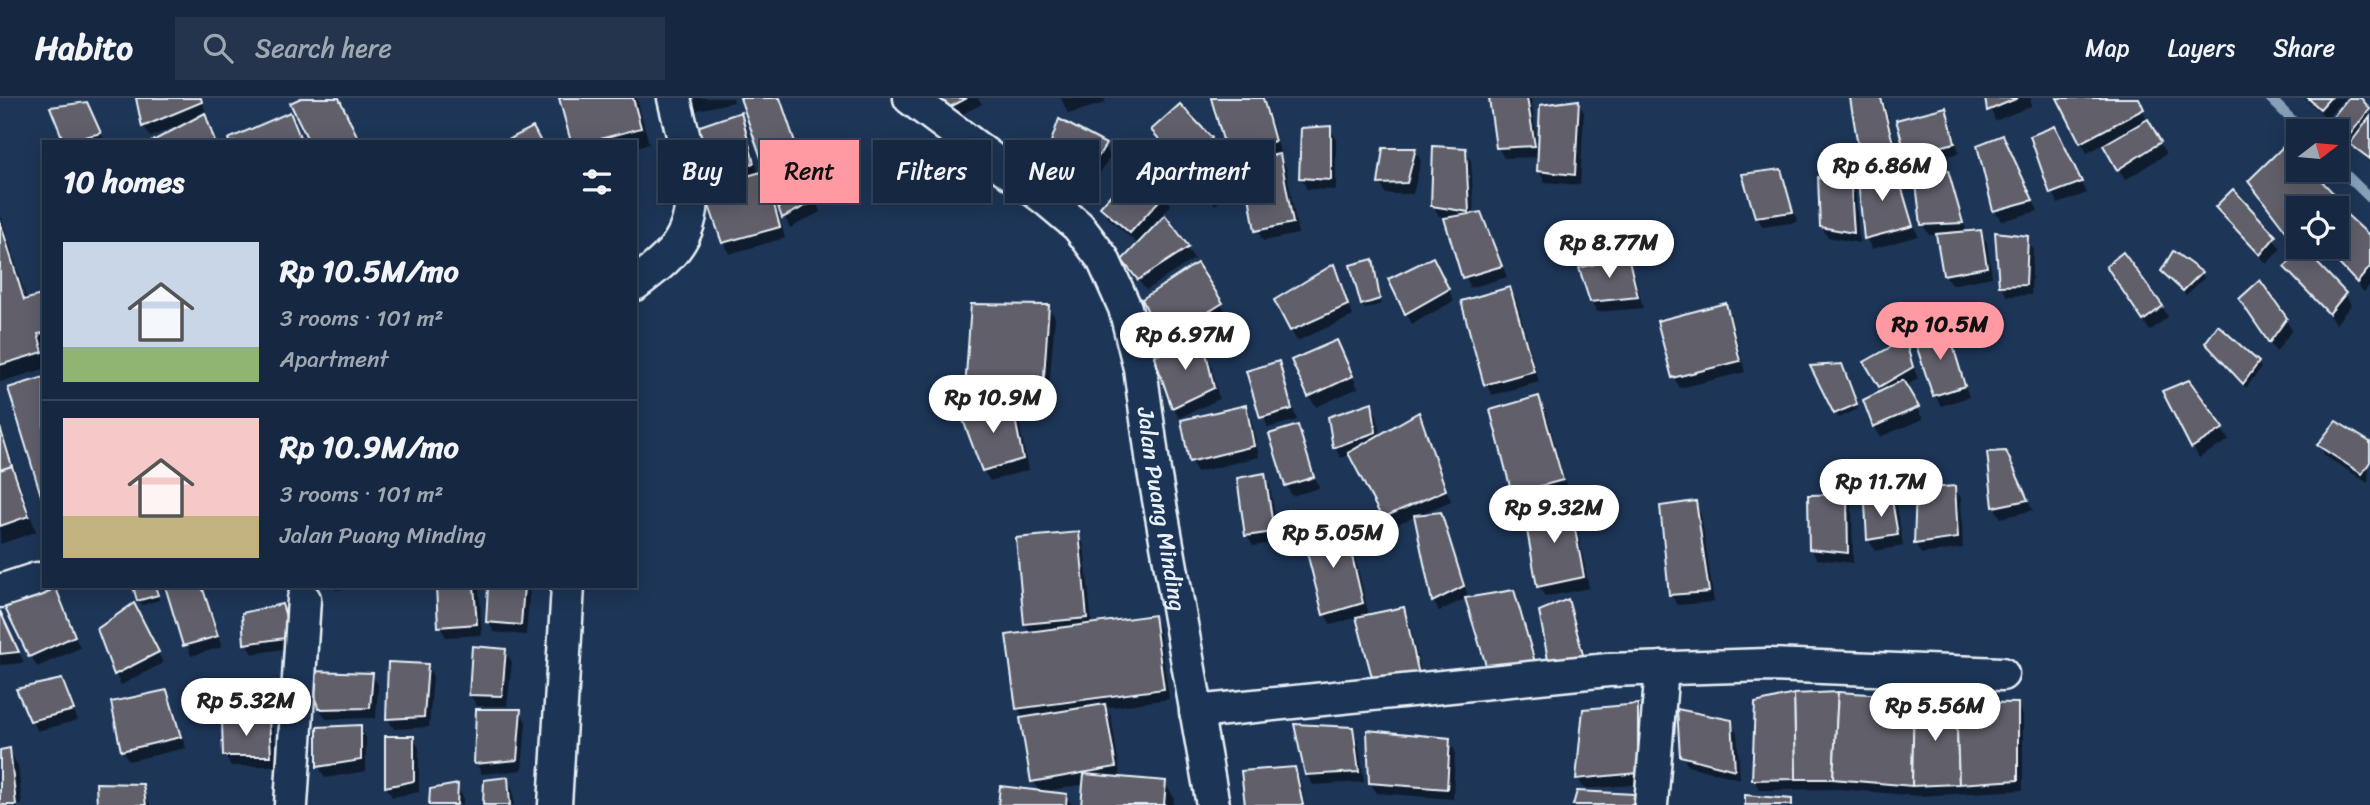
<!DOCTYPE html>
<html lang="en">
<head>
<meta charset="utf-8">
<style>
  body { margin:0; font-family:Sriracha,sans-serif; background:#23344c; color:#f1f3f6; height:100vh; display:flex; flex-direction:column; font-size:26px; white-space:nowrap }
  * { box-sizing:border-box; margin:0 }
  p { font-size:23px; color:#9ea6b1 }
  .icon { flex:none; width:38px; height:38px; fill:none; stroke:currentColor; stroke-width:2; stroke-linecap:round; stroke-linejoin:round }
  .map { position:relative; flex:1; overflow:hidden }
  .drawer { position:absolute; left:42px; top:42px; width:595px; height:448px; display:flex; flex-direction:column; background:#162841; border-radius:0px; box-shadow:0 4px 18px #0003,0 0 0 2px #35445a }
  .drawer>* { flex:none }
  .hud { position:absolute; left:658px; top:42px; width:665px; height:63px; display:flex; gap:14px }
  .needle { width:46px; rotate:74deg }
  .controls { position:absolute; left:2286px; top:21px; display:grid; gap:14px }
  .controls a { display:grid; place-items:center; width:63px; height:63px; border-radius:0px; background:#162841; box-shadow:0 4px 18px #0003,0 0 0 2px #35445a; font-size:35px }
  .price { position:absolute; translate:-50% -60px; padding:0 16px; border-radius:24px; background:#fff; color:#222; font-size:23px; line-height:46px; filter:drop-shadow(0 2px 4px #0008) }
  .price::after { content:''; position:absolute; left:50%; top:42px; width:21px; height:16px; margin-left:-10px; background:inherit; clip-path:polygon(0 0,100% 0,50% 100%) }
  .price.on { background:#ff9aa2; color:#111 }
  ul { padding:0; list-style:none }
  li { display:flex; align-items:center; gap:21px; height:175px; padding:0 21px }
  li+li { border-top:2px solid #35445a }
  li span { display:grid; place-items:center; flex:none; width:196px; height:140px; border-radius:0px; color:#555 }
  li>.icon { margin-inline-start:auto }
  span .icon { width:84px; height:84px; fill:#fffc; stroke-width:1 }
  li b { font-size:30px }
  h2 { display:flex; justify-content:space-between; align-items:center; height:84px; padding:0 21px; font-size:30px }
  .chip { padding:0 24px; border-radius:0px; background:#162841; box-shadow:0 4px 18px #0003,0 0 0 2px #35445a; font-size:24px; line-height:63px }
  .chip.on { background:#ff9aa2; color:#111 }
  header { display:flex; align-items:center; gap:42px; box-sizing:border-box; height:98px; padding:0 35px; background:#162841; border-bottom:2px solid #35445a }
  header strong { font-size:33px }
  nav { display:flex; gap:38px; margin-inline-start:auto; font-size:24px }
  .search { width:490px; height:63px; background:#23344c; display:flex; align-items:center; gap:18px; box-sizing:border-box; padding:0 24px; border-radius:0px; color:#9ea6b1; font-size:26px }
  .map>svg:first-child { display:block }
</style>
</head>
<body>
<header>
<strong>Habito</strong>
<div class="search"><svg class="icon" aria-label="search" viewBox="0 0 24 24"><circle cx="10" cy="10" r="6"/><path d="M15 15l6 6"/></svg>Search here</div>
<nav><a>Map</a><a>Layers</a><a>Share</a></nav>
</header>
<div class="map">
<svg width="2370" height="707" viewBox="0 0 2370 707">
  <rect width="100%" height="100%" fill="#1d3557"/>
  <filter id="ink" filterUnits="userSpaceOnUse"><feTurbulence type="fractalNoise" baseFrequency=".0143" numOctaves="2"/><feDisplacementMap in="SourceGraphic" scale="14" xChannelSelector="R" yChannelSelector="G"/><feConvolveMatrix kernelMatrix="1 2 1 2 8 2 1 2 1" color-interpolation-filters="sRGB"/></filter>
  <g filter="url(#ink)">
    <g fill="#0007">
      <polygon points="138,0 201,0 216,44 155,44 186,27 185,25 150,39 144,28"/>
      <polygon points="561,0 637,0 649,46 635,49 635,44 573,44"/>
      <polygon points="683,0 733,0 734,4 689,14"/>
      <polygon points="742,0 781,0 820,114 790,130 780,109 777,110 785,140 729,156 706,91 715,89 708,76 741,17 747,27 759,77 768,74"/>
      <polygon points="934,0 978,0 982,6 947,24"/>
      <polygon points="1061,0 1104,0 1105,5 1068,16"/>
      <polygon points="1213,0 1265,0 1280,54 1265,58 1265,61 1279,58 1286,69 1298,136 1263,143 1257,132 1245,64 1235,66 1229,55"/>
      <polygon points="1491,0 1531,0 1538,50 1578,4 1584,15 1580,87 1545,84 1539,73 1540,59 1504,60 1498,49"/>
      <polygon points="1852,0 1881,0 1885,6 1902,73 1896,74 1918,138 1872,151 1866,140 1868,74 1863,66"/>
      <polygon points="1987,0 2031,0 2031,8 1995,23"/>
      <polygon points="2059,0 2139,0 2147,23 2166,56 2125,82 2104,46 2087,55"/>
      <polygon points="2304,0 2345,0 2327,20"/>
      <polygon points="2351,0 2358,0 2370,9 2370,65 2332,24"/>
      <polygon points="1180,8 1210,41 1217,52 1210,58 1236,89 1215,107 1153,33"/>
      <polygon points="53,10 93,17 105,44 66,44"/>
      <polygon points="1945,11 1951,22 1959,55 1913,67 1907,56"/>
      <polygon points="1330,30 1336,41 1336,92 1307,91 1301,80"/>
      <polygon points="2032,39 2060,41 2087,95 2058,106"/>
      <polygon points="1104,47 1110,58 1090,92 1052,74 1046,63"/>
      <polygon points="2008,50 2038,113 2001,123 1995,112"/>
      <polygon points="1415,52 1421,63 1413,96 1386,96 1380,85"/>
      <polygon points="1465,52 1471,63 1474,117 1480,116 1486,127 1507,179 1470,190 1445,119 1439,118 1433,107"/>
      <polygon points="1780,72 1798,124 1763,129 1756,118"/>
      <polygon points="2298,72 2309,72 2338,104 2343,115 2370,140 2370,187 2364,194 2322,149 2336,149 2336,110 2298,110 2298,148 2250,83"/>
      <polygon points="1947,74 1967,135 1980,134 1987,145 1992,179 1951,187 1945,176 1938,137 1929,137 1923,127"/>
      <polygon points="1849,77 1855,88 1859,145 1828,139 1821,128"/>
      <polygon points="2233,94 2281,150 2267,166 2217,109"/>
      <polygon points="1165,96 1171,107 1146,135 1148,138 1165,119 1194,161 1146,192 1131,173 1139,147 1108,120 1102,109"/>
      <polygon points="0,114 27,203 44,198 44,271 0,284"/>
      <polygon points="2027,140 2033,151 2031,197 2007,198 2001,187"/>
      <polygon points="1627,160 1633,171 1643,210 1597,214 1591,203"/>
      <polygon points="1372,163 1381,206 1365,211 1362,206"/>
      <polygon points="1196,167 1228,217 1169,252 1144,201"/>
      <polygon points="1334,168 1353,218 1297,243 1291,232"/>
      <polygon points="2286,169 2345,196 2351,207 2336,226"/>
      <polygon points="1438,172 1454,203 1412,226 1406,215"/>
      <polygon points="2163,173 2201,175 2204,180 2186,197"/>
      <polygon points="2115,179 2162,208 2168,219 2150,233"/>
      <polygon points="1509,191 1516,201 1539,284 1492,297 1486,286"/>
      <polygon points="1725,207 1731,218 1745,274 1680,290 1674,280 1659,224"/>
      <polygon points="1048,209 1055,219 1048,303 973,302 966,291"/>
      <polygon points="2247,212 2285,221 2292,232 2276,254"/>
      <polygon points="1948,236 1969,299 1941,308 1935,297"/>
      <polygon points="1202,243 1208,253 1219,301 1179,320 1173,309"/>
      <polygon points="1904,243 1918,281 1904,289 1923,321 1880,339 1874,328 1883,294 1866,265"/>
      <polygon points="2207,245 2258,265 2261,270 2246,290"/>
      <polygon points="1342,255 1358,290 1316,309 1309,298"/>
      <polygon points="1278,266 1297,322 1268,330 1248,274"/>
      <polygon points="1812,270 1844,273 1858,311 1839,320"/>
      <polygon points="2188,284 2229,342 2199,360 2165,294"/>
      <polygon points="1538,300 1545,311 1568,393 1520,406 1514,395"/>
      <polygon points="1371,306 1377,317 1380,339 1418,317 1451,403 1418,417 1440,416 1469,501 1513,494 1519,505 1542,582 1467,500 1439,513 1433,503 1416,418 1389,430 1351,356 1341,360 1335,350 1330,320"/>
      <polygon points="1011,307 1018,318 1028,372 990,383 983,372"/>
      <polygon points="1245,309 1251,320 1259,359 1197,374 1191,363"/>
      <polygon points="0,325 36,434 0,446"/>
      <polygon points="1297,329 1319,390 1292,398 1286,387"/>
      <polygon points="2370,346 2368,385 2325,358 2319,347"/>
      <polygon points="2005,355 2033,412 2001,420 1994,409 1989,356"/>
      <polygon points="1264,377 1270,388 1279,444 1253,448 1247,438"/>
      <polygon points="1954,389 1961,400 1963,450 1921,456 1915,445"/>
      <polygon points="1846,398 1852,409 1853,465 1817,461 1811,451"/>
      <polygon points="1891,398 1897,409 1903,448 1875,453 1869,442 1867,407"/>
      <polygon points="1695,405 1701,416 1714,504 1677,507 1671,496"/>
      <polygon points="1569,407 1575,418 1589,490 1545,499 1539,488"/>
      <polygon points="1345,430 1351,441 1369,518 1403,511 1409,522 1424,588 1358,519 1331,527 1325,516"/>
      <polygon points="1078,436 1084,447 1092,527 1153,519 1159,530 1169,601 1106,610 1111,618 1121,681 1165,685 1174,700 1173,707 1083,707 1085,686 1042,694 1066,697 1072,707 1000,707 1039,694 1033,683 1024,621 1018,610 1031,535 1026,526"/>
      <polygon points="54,488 80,550 37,569 7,509"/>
      <polygon points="154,488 159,502 142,507 139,502"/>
      <polygon points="167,488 203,488 222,549 191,558"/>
      <polygon points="334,488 348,488 348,490 336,492"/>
      <polygon points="438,488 479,488 482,537 446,539 440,529"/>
      <polygon points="489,488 530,488 526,537 494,534 488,523"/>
      <polygon points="1567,504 1573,514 1589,570 1557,577"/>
      <polygon points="281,508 296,549 252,556 246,545"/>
      <polygon points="0,515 2,518 24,565 0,567"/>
      <polygon points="140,518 163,565 121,587 115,576"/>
      <polygon points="505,553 512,564 507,608 477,608 470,597"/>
      <polygon points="427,567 433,578 429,629 394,631 388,621"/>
      <polygon points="372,576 378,587 376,620 326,621 319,610"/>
      <polygon points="61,583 78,622 38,633 31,622"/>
      <polygon points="166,594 186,650 129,663 122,652"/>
      <polygon points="1838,596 2017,607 2023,618 2023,692 1919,698 1840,691 1760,692 1753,681"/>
      <polygon points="1637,608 1644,618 1643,686 1584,691 1578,680"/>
      <polygon points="520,613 526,624 522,672 482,676 476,665"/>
      <polygon points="268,622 274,633 277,668 231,668 225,658"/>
      <polygon points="1731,624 1737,635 1740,681 1688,668 1682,657"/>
      <polygon points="360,629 366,640 366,673 325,680 319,669 319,631"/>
      <polygon points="1352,631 1358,642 1364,684 1313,687 1306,676"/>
      <polygon points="413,639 419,650 419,694 392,699 386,688"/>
      <polygon points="1449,642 1455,653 1453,701 1377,695 1370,685"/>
      <polygon points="9,652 18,668 22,707 0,707 0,653"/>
      <polygon points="1294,671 1300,682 1305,707 1247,707"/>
      <polygon points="507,681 513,692 514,707 484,707"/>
      <polygon points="142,688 150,707 99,707"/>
      <polygon points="457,688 463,699 463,707 431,707"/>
    </g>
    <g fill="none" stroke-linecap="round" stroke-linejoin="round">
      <g stroke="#86a0b8" stroke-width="10">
        <polyline points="2270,0 2303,33"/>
        <polyline points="2336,67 2370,100"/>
      </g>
    </g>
    <g fill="#615f6b" stroke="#e8f1f8" stroke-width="2">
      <polygon points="136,0 201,0 202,4 142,29"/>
      <polygon points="301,0 339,0 360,44 309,44 290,5"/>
      <polygon points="559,0 633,0 641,30 589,44 571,44"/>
      <polygon points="740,0 780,0 815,103 782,120"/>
      <polygon points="932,0 967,0 939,15"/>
      <polygon points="1211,0 1263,0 1275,43 1227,56"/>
      <polygon points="1489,0 1527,0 1535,48 1496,50"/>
      <polygon points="1850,0 1881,0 1898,63 1861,66"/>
      <polygon points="1985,0 2018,0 1987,13"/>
      <polygon points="2057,0 2139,0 2144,11 2080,45"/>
      <polygon points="2308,0 2330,0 2320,11"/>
      <polygon points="2348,0 2361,0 2370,11 2348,39 2329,24"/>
      <polygon points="1579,2 1575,77 1537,73 1540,7"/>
      <polygon points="87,4 101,35 64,44 50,9"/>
      <polygon points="1180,6 1212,40 1182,67 1151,32"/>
      <polygon points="1946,9 1955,45 1906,57 1896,22"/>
      <polygon points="290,14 302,44 229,44 228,41"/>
      <polygon points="741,14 754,65 706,77 697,29"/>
      <polygon points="205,15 215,44 151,44"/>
      <polygon points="2370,19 2370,61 2350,46"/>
      <polygon points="1059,21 1106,46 1084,82 1044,64"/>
      <polygon points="2148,21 2161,44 2117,72 2103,47"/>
      <polygon points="1331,28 1331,82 1299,80 1301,30"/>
      <polygon points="2055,28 2082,84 2050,96 2030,38"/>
      <polygon points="533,29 541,44 504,44"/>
      <polygon points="2003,37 2033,102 1993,113 1977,47"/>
      <polygon points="2287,45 2298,57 2298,72 2311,72 2340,102 2330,110 2298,110 2298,137 2292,141 2248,83"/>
      <polygon points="1433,48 1466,50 1469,114 1431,108"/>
      <polygon points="1383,50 1416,50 1407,85 1378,86"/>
      <polygon points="1280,56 1293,125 1255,133 1243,63"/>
      <polygon points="1212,57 1235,83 1212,103 1189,78"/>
      <polygon points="1136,68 1166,95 1130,135 1100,109"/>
      <polygon points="1781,71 1793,114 1755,119 1742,76"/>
      <polygon points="1896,71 1913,128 1864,141 1857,73"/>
      <polygon points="1948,72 1963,125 1921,127 1915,77"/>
      <polygon points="765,73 780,129 722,145 703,90"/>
      <polygon points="1850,75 1854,135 1820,129 1818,79"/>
      <polygon points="2233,91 2276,138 2260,157 2215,109"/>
      <polygon points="1481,114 1502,168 1462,180 1444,120"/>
      <polygon points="2344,114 2370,138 2370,169 2357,185 2323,149 2336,149 2336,121"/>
      <polygon points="1165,117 1189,149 1138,182 1122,162"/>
      <polygon points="0,123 24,202 44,196 44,235 38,236 43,254 0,267"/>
      <polygon points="1981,132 1987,169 1943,177 1936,136"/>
      <polygon points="1995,134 2028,138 2026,187 1999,188"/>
      <polygon points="2304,151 2346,195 2329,216 2284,169"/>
      <polygon points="2173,153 2202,174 2183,193 2161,173"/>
      <polygon points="2123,154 2163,208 2143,223 2106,168"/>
      <polygon points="1628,158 1638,199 1590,204 1579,170"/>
      <polygon points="1433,159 1449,191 1405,216 1388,181"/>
      <polygon points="1373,161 1380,201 1361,207 1350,167"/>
      <polygon points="1197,165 1223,205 1161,243 1142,201"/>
      <polygon points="1334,166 1348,207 1290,233 1274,202"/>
      <polygon points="2260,182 2287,220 2269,245 2239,201"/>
      <polygon points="1510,189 1534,273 1484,287 1461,203"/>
      <polygon points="1726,205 1740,263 1672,280 1657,223"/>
      <polygon points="971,206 1049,207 1043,293 965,292"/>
      <polygon points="2218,227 2259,264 2243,286 2205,245"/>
      <polygon points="1949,234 1965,288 1933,298 1913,238"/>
      <polygon points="1203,241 1214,290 1172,310 1154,258"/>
      <polygon points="1905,241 1913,269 1879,289 1864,264"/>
      <polygon points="1337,242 1353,278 1308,299 1291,262"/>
      <polygon points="1279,263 1292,311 1260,320 1246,273"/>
      <polygon points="1842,266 1857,306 1834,316 1810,268"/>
      <polygon points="44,279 44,407 8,290"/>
      <polygon points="1903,282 1919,309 1873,329 1863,302"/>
      <polygon points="2189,282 2224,330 2191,350 2162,293"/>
      <polygon points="1539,298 1563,382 1512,396 1490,312"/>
      <polygon points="1372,304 1376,334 1333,350 1328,319"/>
      <polygon points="1012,305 1023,361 982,373 959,311"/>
      <polygon points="1246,307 1254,348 1189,364 1181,322"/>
      <polygon points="1419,314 1446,392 1382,420 1348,355"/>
      <polygon points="2336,323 2370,344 2370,364 2362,376 2317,347"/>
      <polygon points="1298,327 1314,379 1285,388 1269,336"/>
      <polygon points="0,329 12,368 0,372"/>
      <polygon points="2006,353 2028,402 1993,409 1987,354"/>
      <polygon points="12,368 29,418 0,428 0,372"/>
      <polygon points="1265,375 1274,434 1245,438 1237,380"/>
      <polygon points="1955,388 1958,440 1914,446 1916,391"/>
      <polygon points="1847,396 1848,455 1809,451 1808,397"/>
      <polygon points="1891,396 1898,437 1867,442 1865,406"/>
      <polygon points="1696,403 1709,494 1669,497 1660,408"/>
      <polygon points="1570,405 1584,479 1537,489 1524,415"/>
      <polygon points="1441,414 1464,488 1432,504 1414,417"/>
      <polygon points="1345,428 1363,505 1323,517 1303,439"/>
      <polygon points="1079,434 1087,520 1024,526 1016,440"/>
      <polygon points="44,488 55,488 75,538 29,559 4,508"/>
      <polygon points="133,488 155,488 158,497 137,503"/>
      <polygon points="165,488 202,488 218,538 183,548"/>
      <polygon points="436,488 474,488 477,526 438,529"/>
      <polygon points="488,488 524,488 521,527 486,524"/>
      <polygon points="1514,492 1537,571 1489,577 1465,500"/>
      <polygon points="1568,501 1584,560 1549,567 1539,513"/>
      <polygon points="134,505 159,554 114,577 97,531"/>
      <polygon points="282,506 292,539 244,546 242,515"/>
      <polygon points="1404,509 1419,577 1373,583 1356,519"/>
      <polygon points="0,513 19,554 0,556"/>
      <polygon points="1154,517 1164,591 1016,611 1006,537"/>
      <polygon points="472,548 506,551 502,598 469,597"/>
      <polygon points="388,564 428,566 424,619 386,621"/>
      <polygon points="311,573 373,575 370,610 318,611"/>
      <polygon points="62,581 74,612 30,623 16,591"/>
      <polygon points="167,592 181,639 121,653 111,604"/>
      <polygon points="1838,594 1833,681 1796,681 1794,596"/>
      <polygon points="1838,594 1914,599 1912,688 1833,681"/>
      <polygon points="1794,596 1796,681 1752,682 1755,605"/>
      <polygon points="1914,599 1956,604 1959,686 1912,688"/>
      <polygon points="1956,604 2018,605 2018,682 1959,686"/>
      <polygon points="1105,606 1116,669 1031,684 1020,620"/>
      <polygon points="1638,606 1638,675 1576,681 1583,611"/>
      <polygon points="476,611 521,611 517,662 474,666"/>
      <polygon points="1677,611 1732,622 1735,672 1680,658"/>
      <polygon points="269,620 271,658 223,658 222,622"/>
      <polygon points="1294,626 1353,629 1359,674 1305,677"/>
      <polygon points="361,627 361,662 317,669 317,629"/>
      <polygon points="1367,632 1450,640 1447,691 1369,685"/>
      <polygon points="385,638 414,638 414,683 385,689"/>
      <polygon points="10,650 16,707 0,707 0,652"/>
      <polygon points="1295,669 1303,707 1245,707 1241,673"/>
      <polygon points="1084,676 1166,683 1164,707 1081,707"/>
      <polygon points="508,679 510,707 483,707 484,682"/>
      <polygon points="96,685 143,686 146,707 97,707"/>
      <polygon points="458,686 457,707 429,707 430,691"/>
      <polygon points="1000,688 1067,696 1066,707 998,707"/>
      <polygon points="1577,693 1634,696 1633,707 1573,707"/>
      <polygon points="1745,697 1792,701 1792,707 1745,707"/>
    </g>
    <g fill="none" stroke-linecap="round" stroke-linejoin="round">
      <g stroke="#e8f1f8" stroke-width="37">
        <g id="minor">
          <path id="s1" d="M910,0l137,102 31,26 25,33 22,49 15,60 14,103 59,334"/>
          <path d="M635,186c14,-11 30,-22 41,-37 32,-42 8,-103 -2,-149"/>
          <polyline points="0,493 37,481"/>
          <polyline points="1196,614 1608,572 1768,567 2002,576"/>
          <polyline points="291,707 304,501"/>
          <polyline points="555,707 568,488"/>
          <polyline points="1651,707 1662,570"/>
        </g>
      </g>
      <use href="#minor" stroke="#1d3557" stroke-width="32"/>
    </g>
  </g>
  <g text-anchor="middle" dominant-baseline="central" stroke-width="6" stroke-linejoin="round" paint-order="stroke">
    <g font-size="23" fill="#e8f1f8" stroke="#1d3557">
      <text stroke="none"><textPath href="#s1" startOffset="511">Jalan Puang Minding</textPath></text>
    </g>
  </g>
</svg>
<div class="controls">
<a><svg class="needle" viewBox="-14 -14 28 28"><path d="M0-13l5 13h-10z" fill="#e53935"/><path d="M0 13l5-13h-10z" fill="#9ea6b1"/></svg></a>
<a><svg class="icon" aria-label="locate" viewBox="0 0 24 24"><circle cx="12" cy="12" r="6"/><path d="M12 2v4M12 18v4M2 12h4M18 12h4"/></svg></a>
</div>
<b class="price" style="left:1882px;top:105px">Rp 6.86M</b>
<b class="price" style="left:1609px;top:182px">Rp 8.77M</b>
<b class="price on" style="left:1940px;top:264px">Rp 10.5M</b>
<b class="price" style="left:1185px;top:274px">Rp 6.97M</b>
<b class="price" style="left:993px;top:337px">Rp 10.9M</b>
<b class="price" style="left:1881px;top:421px">Rp 11.7M</b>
<b class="price" style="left:1554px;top:447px">Rp 9.32M</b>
<b class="price" style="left:1333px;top:472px">Rp 5.05M</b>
<b class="price" style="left:246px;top:640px">Rp 5.32M</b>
<b class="price" style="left:1935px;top:645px">Rp 5.56M</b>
<div class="hud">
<a class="chip">Buy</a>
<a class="chip on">Rent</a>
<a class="chip">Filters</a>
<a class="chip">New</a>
<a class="chip">Apartment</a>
</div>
<section class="drawer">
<h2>10 homes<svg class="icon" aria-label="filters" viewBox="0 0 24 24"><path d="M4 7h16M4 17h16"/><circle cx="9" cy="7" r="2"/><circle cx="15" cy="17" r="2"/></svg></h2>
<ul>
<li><span style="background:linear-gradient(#c9d6e8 75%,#8fb573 0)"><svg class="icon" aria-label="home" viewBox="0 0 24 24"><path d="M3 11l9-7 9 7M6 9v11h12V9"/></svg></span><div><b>Rp 10.5M/mo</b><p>3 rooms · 101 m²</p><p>Apartment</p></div></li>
<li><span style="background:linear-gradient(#f6c9c9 70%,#c2b280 0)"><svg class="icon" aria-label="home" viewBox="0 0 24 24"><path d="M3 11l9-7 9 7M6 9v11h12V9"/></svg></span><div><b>Rp 10.9M/mo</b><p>3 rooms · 101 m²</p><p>Jalan Puang Minding</p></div></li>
</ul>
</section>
</div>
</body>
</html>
